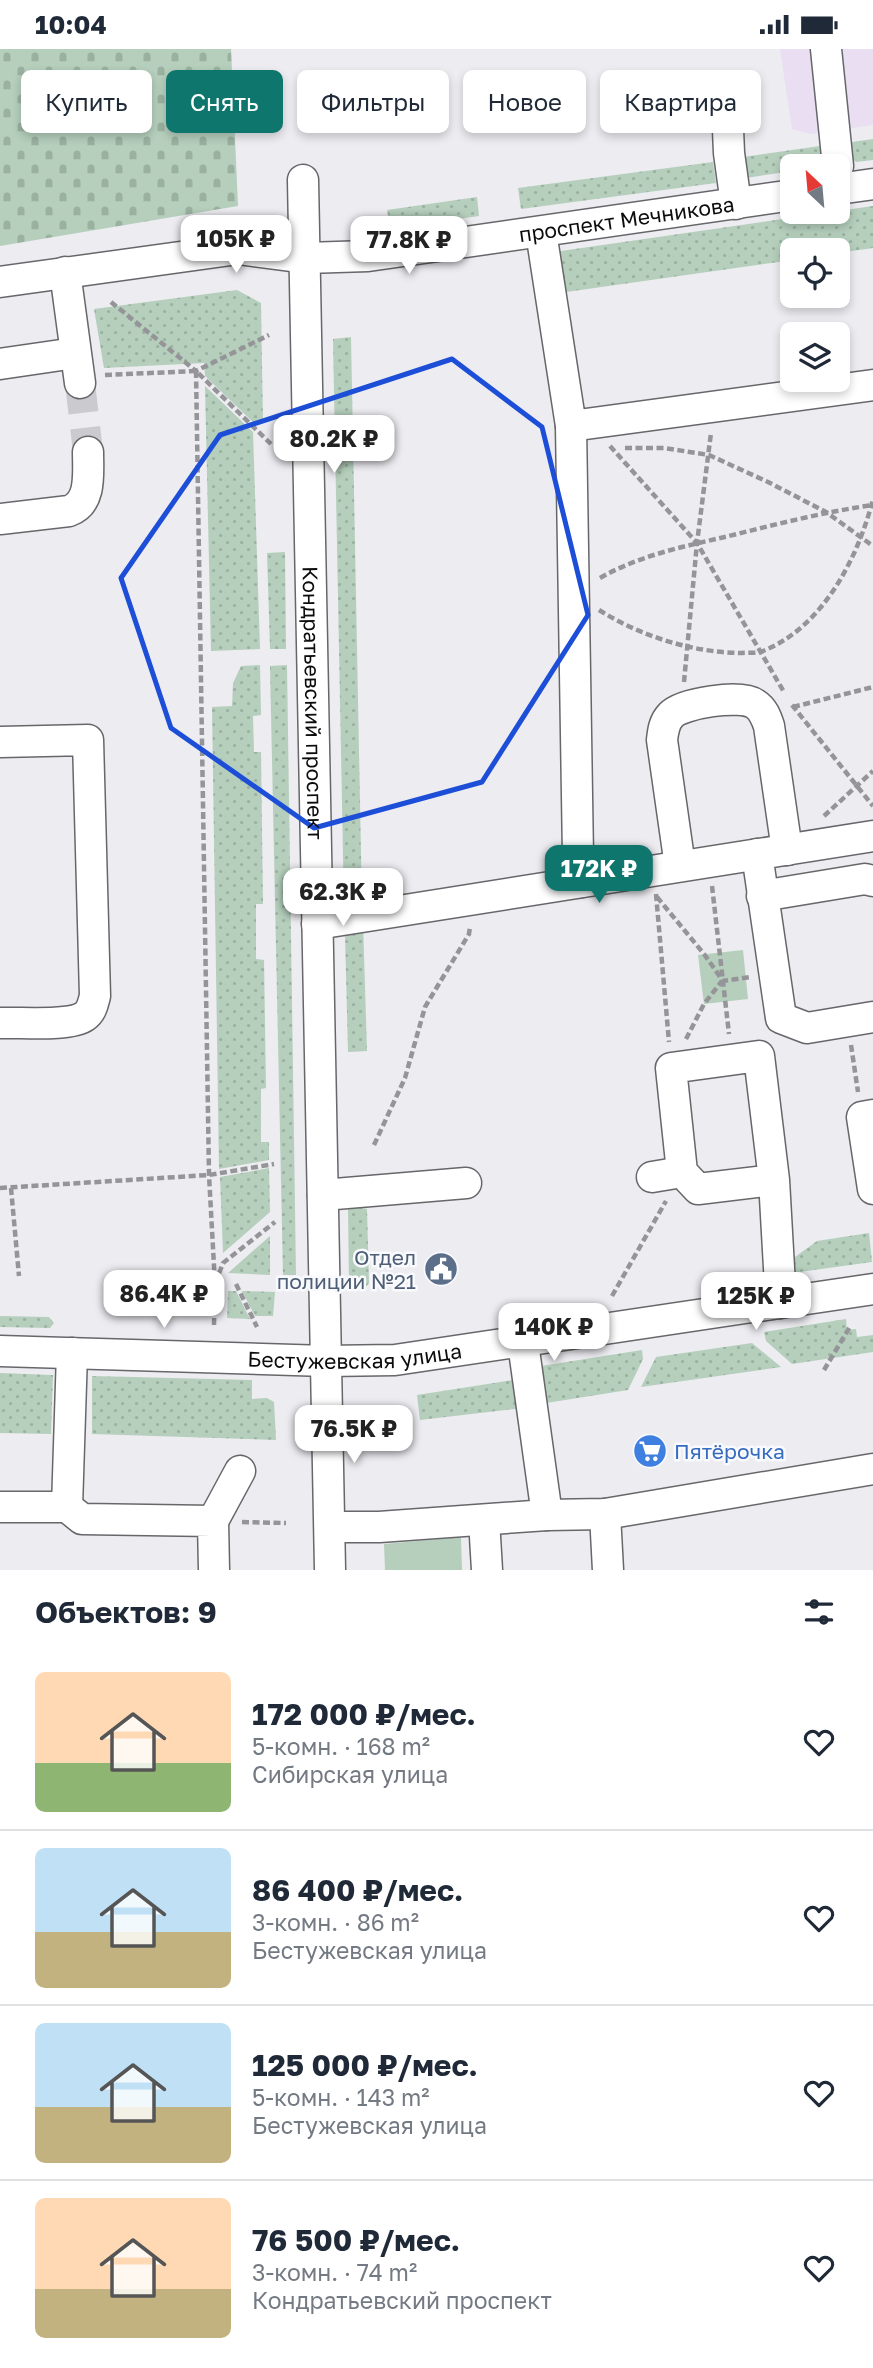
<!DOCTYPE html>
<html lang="ru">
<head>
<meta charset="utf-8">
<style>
  body { margin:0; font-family:"Golos Text",sans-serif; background:#f2f2f3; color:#1f2937; height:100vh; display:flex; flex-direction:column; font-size:26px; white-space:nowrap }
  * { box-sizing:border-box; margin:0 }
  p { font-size:23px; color:#747a83 }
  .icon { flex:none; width:38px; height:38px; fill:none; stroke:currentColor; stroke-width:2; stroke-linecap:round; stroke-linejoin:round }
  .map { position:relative; height:1521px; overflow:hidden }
  .details { display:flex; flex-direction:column; background:#fff; flex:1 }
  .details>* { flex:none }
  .top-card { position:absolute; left:21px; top:21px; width:831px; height:63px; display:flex; gap:14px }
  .needle { width:46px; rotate:334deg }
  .tools { position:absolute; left:780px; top:105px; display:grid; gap:14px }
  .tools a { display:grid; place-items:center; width:70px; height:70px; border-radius:10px; background:#fff; box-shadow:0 4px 10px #0003; font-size:35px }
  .price { position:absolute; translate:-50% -60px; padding:0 16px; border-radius:14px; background:#fff; color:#222; font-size:23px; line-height:46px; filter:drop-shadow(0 2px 4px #0008) }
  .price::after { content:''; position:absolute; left:50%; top:42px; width:21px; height:16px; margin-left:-10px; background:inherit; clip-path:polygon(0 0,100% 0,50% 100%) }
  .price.selected { background:#0f766e; color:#fff }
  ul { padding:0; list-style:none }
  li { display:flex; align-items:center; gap:21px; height:175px; padding:0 35px }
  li+li { border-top:2px solid #e0e1e3 }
  li span { display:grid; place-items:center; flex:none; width:196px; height:140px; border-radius:10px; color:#555 }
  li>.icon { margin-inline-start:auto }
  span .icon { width:84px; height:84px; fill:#fffc; stroke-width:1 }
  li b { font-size:30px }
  h2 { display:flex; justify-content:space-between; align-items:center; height:84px; padding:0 35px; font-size:30px }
  .pill { padding:0 24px; border-radius:10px; background:#fff; box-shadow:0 4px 10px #0003; font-size:24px; line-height:63px }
  .pill.selected { background:#0f766e; color:#fff }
  .status { display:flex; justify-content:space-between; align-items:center; height:49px; padding:0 35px; background:#fff; direction:ltr }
  .status svg { height:19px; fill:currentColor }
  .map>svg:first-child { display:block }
</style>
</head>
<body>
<div class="status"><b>10:04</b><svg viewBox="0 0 49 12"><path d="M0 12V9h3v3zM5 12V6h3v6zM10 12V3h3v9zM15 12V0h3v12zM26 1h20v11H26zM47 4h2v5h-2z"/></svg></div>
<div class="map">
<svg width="873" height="1521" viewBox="0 0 873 1521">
  <defs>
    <pattern id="grass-dots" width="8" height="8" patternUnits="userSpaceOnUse" patternTransform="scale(1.75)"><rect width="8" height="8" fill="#b5cfbc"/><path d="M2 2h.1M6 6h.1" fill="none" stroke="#9ab1a0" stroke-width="1.8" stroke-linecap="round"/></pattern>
    <pattern id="cemetery-stones" width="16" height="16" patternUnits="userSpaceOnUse" patternTransform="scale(1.75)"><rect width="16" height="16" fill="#b5cfbc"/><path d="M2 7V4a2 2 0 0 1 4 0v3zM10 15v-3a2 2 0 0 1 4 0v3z" fill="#9ab1a0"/></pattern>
  </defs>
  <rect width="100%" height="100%" fill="#ececf1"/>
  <polygon fill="#eadef2" points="780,0 873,0 873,76 810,85 792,80"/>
  <g fill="url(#grass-dots)">
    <polygon points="873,90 873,111 856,113 847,105 845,94"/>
    <polygon points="827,96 824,117 793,117 793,122 746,129 743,108"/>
    <polygon points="713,113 716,134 521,160 518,139"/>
    <polygon points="477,148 479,167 390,180 387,161"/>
    <polygon points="873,157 873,199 838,204 838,201 793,201 793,211 559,244 554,203"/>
    <polygon points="237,241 261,254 263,374 255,375 205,327 204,314 104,319 94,260"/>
    <polygon points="351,288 362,857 344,858 333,290"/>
    <polygon points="205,337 253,383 260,600 211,602"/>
    <polygon points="285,503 286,600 270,600 267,504"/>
    <polygon points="260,616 261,666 253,667 254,703 261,703 263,855 256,855 256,910 264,911 266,1039 261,1040 261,1093 269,1093 269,1111 219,1120 212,658 232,657 233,634 241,617"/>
    <polygon points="287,616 296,1226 283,1226 270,617"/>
    <polygon points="363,875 367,1002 348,1003 345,886"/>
    <polygon points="269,1119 270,1163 223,1204 220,1128"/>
    <polygon points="351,1157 367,1160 369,1234 365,1239 354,1240 349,1234 348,1158"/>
    <polygon points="869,1184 872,1213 785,1225 784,1216 817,1192"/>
    <polygon points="270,1187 270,1226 228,1224"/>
    <polygon points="228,1242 236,1242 250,1270 227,1269"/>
    <polygon points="242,1242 275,1243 273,1267 255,1267"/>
    <polygon points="0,1267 49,1268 54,1274 50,1279 0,1278"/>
    <polygon points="846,1270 847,1281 856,1280 857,1288 873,1286 873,1303 792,1315 766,1292 764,1283"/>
    <polygon points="752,1294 781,1318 641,1338 656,1308"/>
    <polygon points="642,1301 643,1310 628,1341 540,1355 535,1318"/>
    <polygon points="0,1324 53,1326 51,1385 0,1384"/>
    <polygon points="92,1327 252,1331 252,1350 267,1349 274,1353 276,1391 92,1385"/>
    <polygon points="520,1330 524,1359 420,1371 417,1346"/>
  </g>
  <polygon fill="url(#cemetery-stones)" points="0,0 231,0 238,157 0,197"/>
  <g fill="#b5cfbc">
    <polygon points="743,901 748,950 704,955 698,906"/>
    <polygon points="461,1488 462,1521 385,1521 384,1495"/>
  </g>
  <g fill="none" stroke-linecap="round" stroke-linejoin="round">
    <polyline stroke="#cacacf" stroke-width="30" stroke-dasharray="30 15" stroke-linecap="butt" points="80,334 88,403"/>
    <g stroke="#67676b" stroke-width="33">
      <g id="minor">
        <polyline points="826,0 838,117"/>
        <polyline points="727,57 729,104 736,155"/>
        <path id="s1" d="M303,131l27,1390"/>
        <polyline points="838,140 873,135"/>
        <polyline points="541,183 571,377 873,336"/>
        <polyline points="65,223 80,334"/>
        <path id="s2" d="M0,233l238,-33 68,9 62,-2 425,-61"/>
        <polyline points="0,315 75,304"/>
        <polyline points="571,377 578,808 581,833"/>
        <path d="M0,470l69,-8c23,-8 19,-38 19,-59"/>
        <path d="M0,693l88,-2 7,256c-2,7 -3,15 -10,20 -15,11 -65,6 -85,7"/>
        <polyline points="757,805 781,969 807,979 873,968"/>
        <path d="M680,817l-18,-126c1,-9 2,-18 9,-25 11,-12 70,-21 84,-11 8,5 11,13 14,22l18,124"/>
        <polyline points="762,847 865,830 873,832"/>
        <polyline points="317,875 873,787"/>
        <polyline points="873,1066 862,1068 873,1140"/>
        <polyline points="652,1128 682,1123"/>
        <polyline points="774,1131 698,1140 682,1123 671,1019 759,1007 774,1131 781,1254"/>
        <polyline points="323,1146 466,1134"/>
        <polyline points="523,1294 547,1466"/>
        <path id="s3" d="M0,1302l326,10 69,-1 478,-71"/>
        <polyline points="0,1458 67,1458 72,1304"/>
        <polyline points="67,1458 82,1470 213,1472 214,1521"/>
        <polyline points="605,1465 608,1521"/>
        <polyline points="484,1471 487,1521"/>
        <polyline points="213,1472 240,1422"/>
        <polyline points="330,1478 379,1478 547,1466 605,1465 873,1420"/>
      </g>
    </g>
    <g stroke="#959599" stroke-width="4.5" stroke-dasharray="7 3.5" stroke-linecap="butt">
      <polyline points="111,253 196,322 269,286"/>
      <polyline points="196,322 209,1126 215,1235"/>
      <polyline points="105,326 196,322 271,395"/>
      <polyline points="610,397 697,494 784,643"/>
      <polyline points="625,399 664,399 709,406 768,433 826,463 873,497"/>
      <path d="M600,529c40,-23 86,-32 129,-42 48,-12 95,-24 144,-31"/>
      <path d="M599,561c41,26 95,43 143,43 7,-1 15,1 21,-2 60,-24 95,-93 110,-152"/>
      <polyline points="684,633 697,494 711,384"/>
      <polyline points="792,656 873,757"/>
      <polyline points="793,658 873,638"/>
      <polyline points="824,767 873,722"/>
      <polyline points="712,837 729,985"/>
      <polyline points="656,845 669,993"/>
      <polyline points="657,848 704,905 723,932 751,928"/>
      <polyline points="686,990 704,955 722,932"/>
      <polyline points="851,996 858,1043"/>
      <polyline points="374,1096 405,1029 425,958 469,885 470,878"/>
      <polyline points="0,1139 209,1126 274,1115"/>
      <polyline points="11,1139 19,1227"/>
      <polyline points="236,1235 257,1278"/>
      <polyline points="612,1247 666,1152"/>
      <polyline points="214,1276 215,1235 223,1214 275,1173"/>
      <polyline points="824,1321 851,1276"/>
      <polyline points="242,1473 286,1474"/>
    </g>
    <use href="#minor" stroke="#fff" stroke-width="30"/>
  </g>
  <path fill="none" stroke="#1d4ed8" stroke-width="5" stroke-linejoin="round" d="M452,310l90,68 46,188 -106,167 -168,46 -143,-100 -50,-150 99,-143z"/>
  <defs>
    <g id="civic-disc" transform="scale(1.75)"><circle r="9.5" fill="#5c6f8a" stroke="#f9fafe"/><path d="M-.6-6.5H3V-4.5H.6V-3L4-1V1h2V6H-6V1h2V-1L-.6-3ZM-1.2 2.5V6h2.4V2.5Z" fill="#fff"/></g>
    <g id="supermarket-disc" transform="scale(1.75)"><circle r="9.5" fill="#3f7fe0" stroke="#f9fafe"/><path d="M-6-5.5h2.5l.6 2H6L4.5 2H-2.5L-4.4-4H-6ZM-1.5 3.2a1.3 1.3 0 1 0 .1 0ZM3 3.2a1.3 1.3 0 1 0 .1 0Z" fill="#fff"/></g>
  </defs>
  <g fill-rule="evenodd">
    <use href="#civic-disc" x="441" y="1220"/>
    <use href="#supermarket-disc" x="650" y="1402"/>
  </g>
  <g text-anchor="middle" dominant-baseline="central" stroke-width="5" stroke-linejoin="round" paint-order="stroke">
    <g font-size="21" fill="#0c0c0d" stroke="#f9fafe">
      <text stroke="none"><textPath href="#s2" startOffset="632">проспект Мечникова</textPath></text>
      <text stroke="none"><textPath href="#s1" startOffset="523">Кондратьевский проспект</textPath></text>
      <text stroke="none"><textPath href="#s3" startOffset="355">Бестужевская улица</textPath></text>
    </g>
    <g font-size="21" fill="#4e5e75" stroke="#f9fafe" text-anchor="end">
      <text x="416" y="1208">Отдел<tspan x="416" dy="24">полиции №21</tspan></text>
    </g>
    <g font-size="21" fill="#366cbe" stroke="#f9fafe" text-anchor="start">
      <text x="674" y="1402">Пятёрочка</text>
    </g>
  </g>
</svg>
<div class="tools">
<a><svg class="needle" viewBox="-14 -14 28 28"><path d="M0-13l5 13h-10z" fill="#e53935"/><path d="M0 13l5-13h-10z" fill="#747a83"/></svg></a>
<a><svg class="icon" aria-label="locate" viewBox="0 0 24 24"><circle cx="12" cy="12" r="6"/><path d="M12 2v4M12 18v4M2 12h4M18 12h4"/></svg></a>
<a><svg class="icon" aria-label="layers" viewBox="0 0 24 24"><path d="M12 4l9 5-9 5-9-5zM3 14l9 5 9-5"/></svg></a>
</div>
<b class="price" style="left:236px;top:226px">105K ₽</b>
<b class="price" style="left:409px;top:227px">77.8K ₽</b>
<b class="price" style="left:334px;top:426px">80.2K ₽</b>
<b class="price selected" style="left:599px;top:856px">172K ₽</b>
<b class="price" style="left:343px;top:879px">62.3K ₽</b>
<b class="price" style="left:164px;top:1281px">86.4K ₽</b>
<b class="price" style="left:756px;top:1283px">125K ₽</b>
<b class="price" style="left:554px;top:1314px">140K ₽</b>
<b class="price" style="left:354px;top:1416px">76.5K ₽</b>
<div class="top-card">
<a class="pill">Купить</a>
<a class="pill selected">Снять</a>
<a class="pill">Фильтры</a>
<a class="pill">Новое</a>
<a class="pill">Квартира</a>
</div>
</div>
<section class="details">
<h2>Объектов: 9<svg class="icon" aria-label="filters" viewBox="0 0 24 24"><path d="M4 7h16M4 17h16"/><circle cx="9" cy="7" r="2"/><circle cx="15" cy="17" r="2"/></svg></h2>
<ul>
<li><span style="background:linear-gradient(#ffd9b3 65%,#8fb573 0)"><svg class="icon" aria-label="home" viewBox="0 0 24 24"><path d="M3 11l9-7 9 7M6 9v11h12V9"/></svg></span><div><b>172 000 ₽/мес.</b><p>5-комн. · 168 m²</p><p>Сибирская улица</p></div><svg class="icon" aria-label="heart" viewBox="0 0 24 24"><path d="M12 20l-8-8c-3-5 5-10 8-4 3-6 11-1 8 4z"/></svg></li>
<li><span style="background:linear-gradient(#bfe0f5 60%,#c2b280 0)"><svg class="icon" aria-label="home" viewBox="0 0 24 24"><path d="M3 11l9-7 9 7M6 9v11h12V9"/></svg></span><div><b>86 400 ₽/мес.</b><p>3-комн. · 86 m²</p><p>Бестужевская улица</p></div><svg class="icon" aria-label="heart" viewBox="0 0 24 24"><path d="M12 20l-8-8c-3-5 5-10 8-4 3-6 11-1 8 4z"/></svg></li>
<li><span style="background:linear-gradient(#bfe0f5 60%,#c2b280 0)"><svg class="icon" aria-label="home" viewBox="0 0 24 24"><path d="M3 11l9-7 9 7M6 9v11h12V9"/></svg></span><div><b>125 000 ₽/мес.</b><p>5-комн. · 143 m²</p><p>Бестужевская улица</p></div><svg class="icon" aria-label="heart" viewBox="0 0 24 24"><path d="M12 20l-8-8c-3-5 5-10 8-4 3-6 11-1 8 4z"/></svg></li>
<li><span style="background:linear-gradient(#ffd9b3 65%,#c2b280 0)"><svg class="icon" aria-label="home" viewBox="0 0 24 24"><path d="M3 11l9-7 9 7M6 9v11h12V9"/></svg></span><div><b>76 500 ₽/мес.</b><p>3-комн. · 74 m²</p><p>Кондратьевский проспект</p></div><svg class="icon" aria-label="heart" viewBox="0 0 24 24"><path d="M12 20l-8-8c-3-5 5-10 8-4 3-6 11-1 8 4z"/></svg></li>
</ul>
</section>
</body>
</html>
